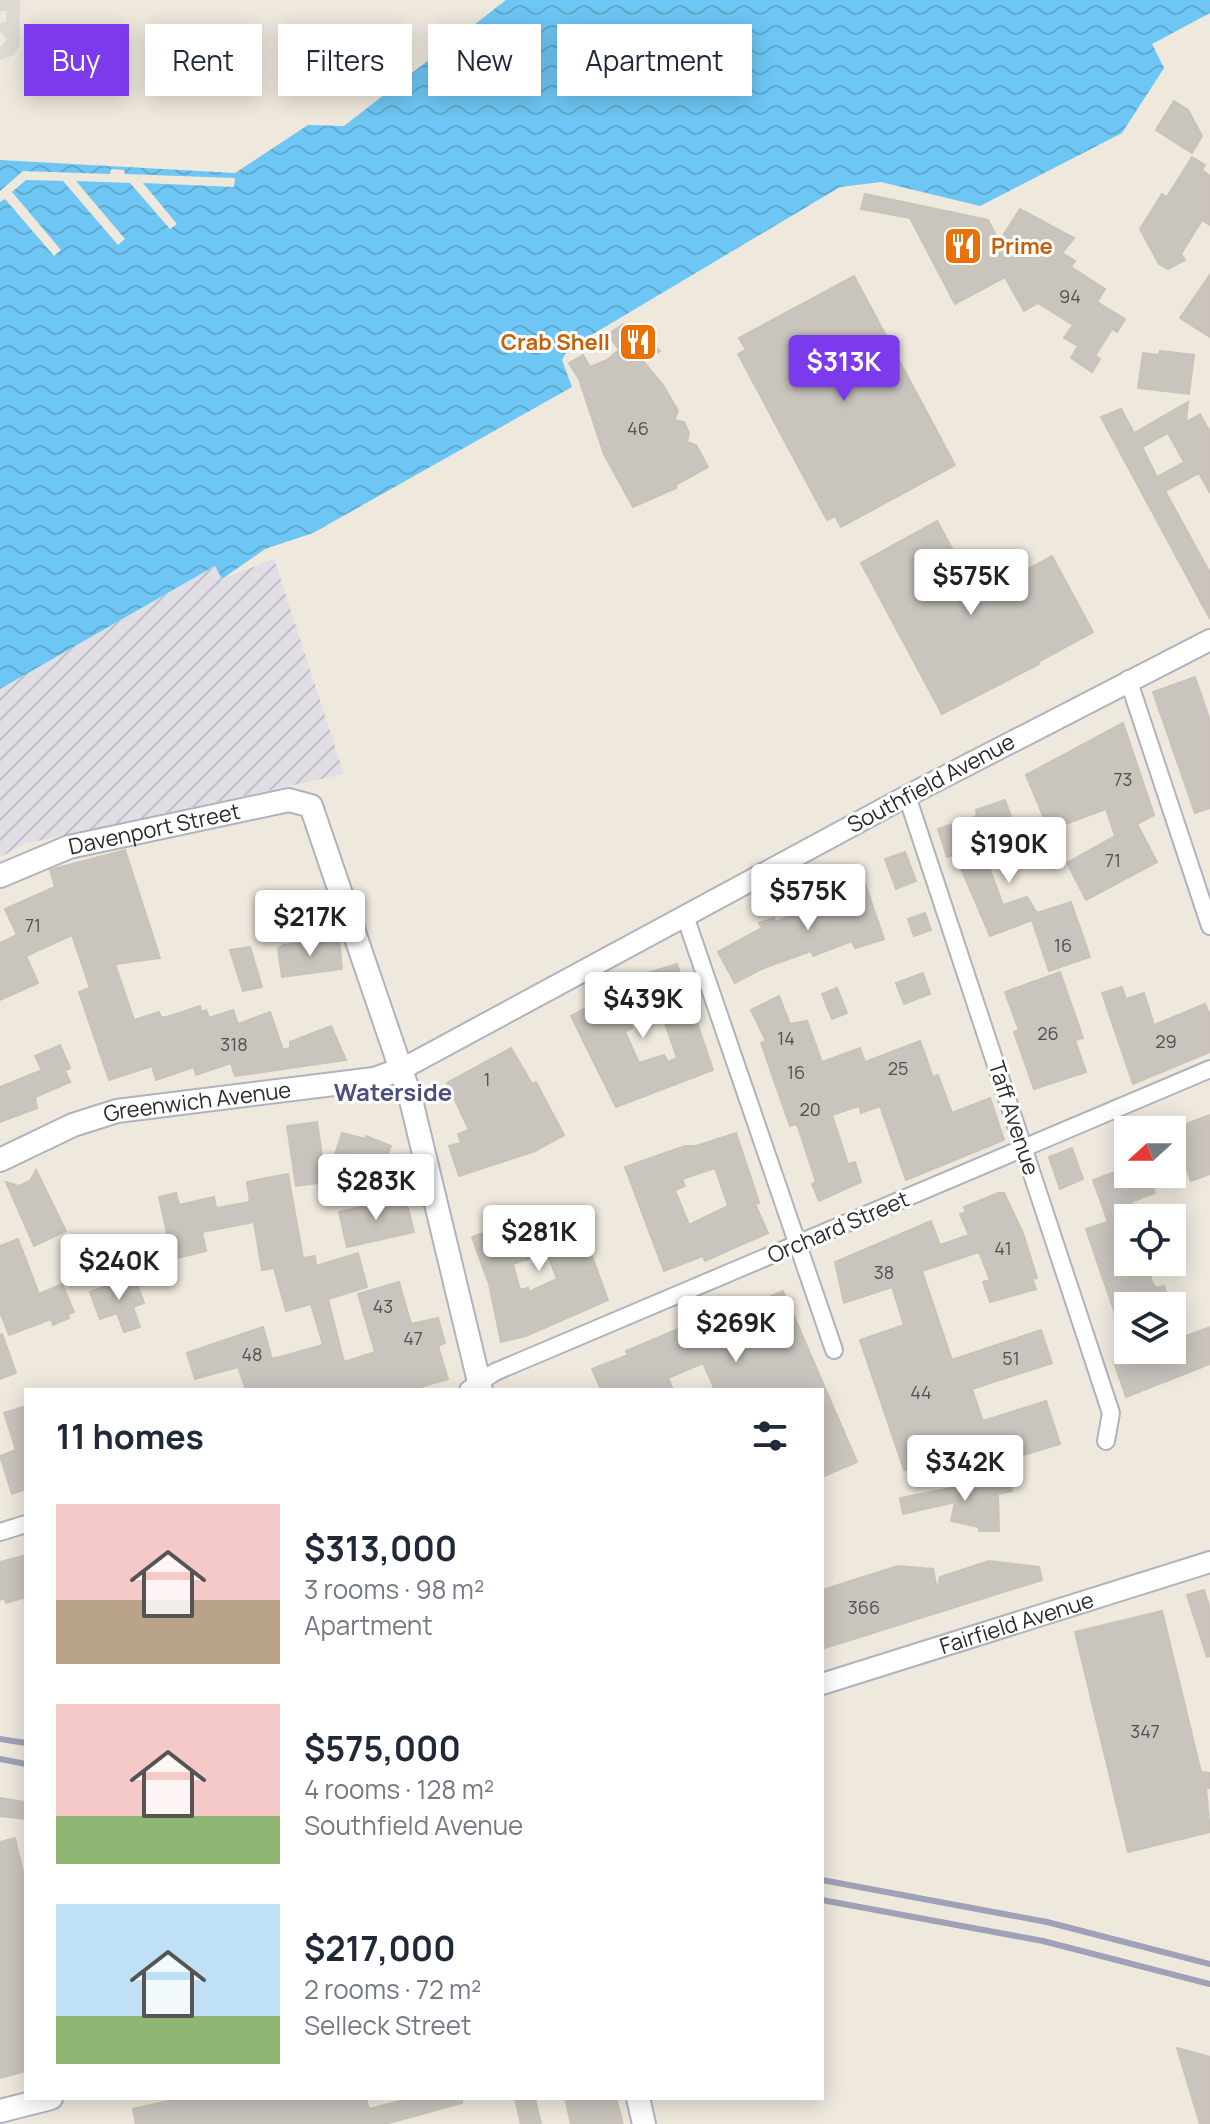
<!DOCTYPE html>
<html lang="en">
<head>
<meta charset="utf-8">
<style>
  body { margin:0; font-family:Manrope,sans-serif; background:#f2f2f3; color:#1f2937; height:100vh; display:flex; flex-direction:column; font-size:30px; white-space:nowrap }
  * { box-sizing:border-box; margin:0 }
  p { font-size:26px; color:#747a83 }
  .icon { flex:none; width:44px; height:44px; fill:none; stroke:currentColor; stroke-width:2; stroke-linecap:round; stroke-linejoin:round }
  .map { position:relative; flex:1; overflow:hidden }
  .side { position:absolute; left:24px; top:1388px; width:800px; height:712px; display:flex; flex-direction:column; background:#fff; border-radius:0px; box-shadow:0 4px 20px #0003 }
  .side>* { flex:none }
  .guide { position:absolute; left:24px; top:24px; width:800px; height:72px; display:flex; gap:16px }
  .needle { width:52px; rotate:249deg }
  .controls { position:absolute; left:1114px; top:1116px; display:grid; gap:16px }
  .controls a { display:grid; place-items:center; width:72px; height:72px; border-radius:0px; background:#fff; box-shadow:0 4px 20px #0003; font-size:40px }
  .price { position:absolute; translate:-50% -68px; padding:0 18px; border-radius:8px; background:#fff; color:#222; font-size:26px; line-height:52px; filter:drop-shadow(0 2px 4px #0008) }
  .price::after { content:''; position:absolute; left:50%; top:48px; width:24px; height:18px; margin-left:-12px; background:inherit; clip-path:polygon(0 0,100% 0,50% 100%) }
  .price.selected { background:#7c3aed; color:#fff }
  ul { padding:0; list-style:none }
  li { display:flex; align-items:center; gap:24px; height:200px; padding:0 32px }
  li span { display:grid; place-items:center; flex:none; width:224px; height:160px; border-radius:0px; color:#555 }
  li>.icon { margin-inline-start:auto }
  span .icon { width:96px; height:96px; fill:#fffc; stroke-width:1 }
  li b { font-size:34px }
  h2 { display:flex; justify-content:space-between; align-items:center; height:96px; padding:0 32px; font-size:34px }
  .chip { padding:0 28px; border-radius:0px; background:#fff; box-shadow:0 4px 20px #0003; font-size:28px; line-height:72px }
  .chip.selected { background:#7c3aed; color:#fff }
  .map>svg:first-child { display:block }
</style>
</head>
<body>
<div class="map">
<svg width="1210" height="2124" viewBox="0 0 1210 2124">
  <defs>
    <pattern id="industrial-furrows" width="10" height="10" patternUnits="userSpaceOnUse" patternTransform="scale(2)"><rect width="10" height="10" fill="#e1dee6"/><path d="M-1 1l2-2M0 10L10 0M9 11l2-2" fill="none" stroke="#c1bfc5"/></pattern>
    <pattern id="water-waves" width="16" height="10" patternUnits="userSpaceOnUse" patternTransform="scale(2)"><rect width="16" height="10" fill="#6dc6f3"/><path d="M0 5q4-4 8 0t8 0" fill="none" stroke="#5faad0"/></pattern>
  </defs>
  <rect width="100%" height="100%" fill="#eee8dd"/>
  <polygon fill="url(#industrial-furrows)" points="274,559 344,774 24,844 0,857 0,689 216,566 222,579"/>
  <polygon fill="#dddad4" points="0,0 20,0 19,47 12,56 0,60 0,48 7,39 0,31 0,23 6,22 7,11 1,11 0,15"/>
  <polygon fill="url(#water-waves)" points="506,0 1210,0 1210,13 1152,44 1164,68 1122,133 980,206 881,182 840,187 568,349 562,360 572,387 313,533 265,549 222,579 215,566 0,689 0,160 235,173 308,125 344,126"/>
  <polygon fill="#eee8dd" points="111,169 124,170 125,174 235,178 234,187 143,183 177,224 170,229 130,183 76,181 125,239 118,245 63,181 26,180 12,192 61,250 54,256 5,199 0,202 0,191 23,171 110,174"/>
  <g fill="#c9c4bd" stroke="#c9c4b7" stroke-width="2" fill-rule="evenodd">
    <polygon points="1174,101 1188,110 1202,136 1192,153 1156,130"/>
    <polygon points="1192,157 1205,165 1202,170 1210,176 1210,225 1202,220 1181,254 1185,260 1168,269 1159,264 1140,229 1162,194 1167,197"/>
    <polygon points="865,194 988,220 999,242 1020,209 1074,238 1062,253 1075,261 1071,267 1105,289 1097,302 1125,319 1117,332 1112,329 1095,356 1100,359 1092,372 1071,358 1078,346 1064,338 1073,325 1038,303 1024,311 1005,277 955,304 910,218 861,209"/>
    <polygon points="1210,275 1210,337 1180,318"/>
    <polygon points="854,276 955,465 841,527 835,516 827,520 738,354 746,350 739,338"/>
    <polygon points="624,324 660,351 642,360 663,385 678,411 674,420 684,422 689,433 687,442 696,445 708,467 677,484 676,488 633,507 604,454 579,379 569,363 583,355 590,367 607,360 619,350 608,334"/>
    <polygon points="1160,351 1194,355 1189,394 1138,388 1143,353 1159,355"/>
    <path d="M1188,402l-2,20 14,-8 10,18v61l-11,-20 -34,18 45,82v46l-109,-202 20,-8 13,24zM1168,433l16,29 -27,15 -15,-30z"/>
    <polygon points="937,521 978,596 1052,556 1093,632 1038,662 1039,664 942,714 861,563"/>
    <polygon points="1195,677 1210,721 1210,808 1195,813 1153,692"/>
    <polygon points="1123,723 1154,815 1137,824 1157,862 1086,900 1067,863 1115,836 1106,809 1049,830 1026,775"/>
    <polygon points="1005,800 1024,851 988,864 1003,905 1027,897 1037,913 1071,902 1090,957 1049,971 1032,920 990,936 955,854 947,857 938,829 977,816 976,810"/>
    <polygon points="125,850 160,958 115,964 134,1020 159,1012 161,1017 167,1017 200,1006 201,1012 206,1010 209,1018 233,1010 238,1024 270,1012 283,1050 290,1048 290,1042 331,1026 346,1060 235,1076 231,1063 196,1075 194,1067 156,1080 152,1066 109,1080 79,992 90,988 72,935 26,956 38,983 0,1000 0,943 17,935 5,909 55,887 50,870"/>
    <polygon points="905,852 916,881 896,889 885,859"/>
    <polygon points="861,872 884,939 855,948 852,941 813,956 811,951 761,969 735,983 718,952 762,928 759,923 774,918 775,922 809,908 807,903 834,889 851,888"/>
    <polygon points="925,913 931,930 914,936 908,919"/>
    <polygon points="339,939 342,969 282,977 278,949 283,945"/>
    <polygon points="250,947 262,987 243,991 230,950"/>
    <polygon points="677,964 713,1070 616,1107 571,1016 625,987 641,1013 628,1020 632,1028 625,1032 639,1063 664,1055 668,1062 677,1058 648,973"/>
    <polygon points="1060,972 1083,1038 1075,1040 1086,1072 1034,1089 1014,1032 1019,1030 1005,992"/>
    <polygon points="923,973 930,994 904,1004 896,983"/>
    <polygon points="1122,987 1126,999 1144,993 1154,1025 1205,1004 1210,1015 1210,1052 1133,1084 1102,993"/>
    <polygon points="837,988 847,1013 832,1019 822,994"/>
    <polygon points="779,996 790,1024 807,1021 822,1062 860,1048 865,1062 920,1041 933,1077 938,1075 952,1113 990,1098 1004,1140 906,1180 880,1106 861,1113 859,1106 832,1115 848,1164 855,1162 861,1182 819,1201 812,1184 816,1182 798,1127 796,1124 790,1126 761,1043 766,1041 751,1010"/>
    <polygon points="60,1045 70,1068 65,1071 70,1082 35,1097 37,1108 0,1122 0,1087 42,1070 35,1056"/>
    <polygon points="511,1048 532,1084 536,1082 564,1135 535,1151 459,1176 449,1146 461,1143 458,1134 469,1130 447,1083"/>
    <polygon points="1210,1115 1210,1174 1191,1181 1172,1129"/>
    <polygon points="317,1122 326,1182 296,1186 287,1126"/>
    <polygon points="342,1133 365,1139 366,1136 391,1146 375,1183 331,1167"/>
    <path d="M736,1133l20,60 3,10 -4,1 13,29 -63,28 -2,-5 -39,15 -39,-104 60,-21h11zM715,1168l13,38 -39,19 -14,-35 10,-4 -3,-7z"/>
    <polygon points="1072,1148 1083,1179 1060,1189 1049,1157"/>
    <polygon points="1128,1167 1128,1174 1149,1174 1155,1193 1131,1202 1136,1218 1128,1218 1128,1262 1146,1262 1153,1284 1157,1288 1164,1286 1168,1300 1162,1302 1163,1306 1128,1306 1126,1346 1086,1229 1108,1222 1093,1180"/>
    <polygon points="36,1170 66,1231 34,1246 6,1182 19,1186 30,1181"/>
    <polygon points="288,1174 303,1258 315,1256 316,1266 358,1253 367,1287 328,1299 344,1362 375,1352 358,1294 399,1282 411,1324 438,1318 445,1343 438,1346 448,1379 410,1390 246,1390 238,1367 195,1379 187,1353 263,1327 272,1359 323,1345 311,1304 286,1311 274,1268 262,1270 254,1222 202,1232 206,1251 173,1259 159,1197 176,1193 179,1205 214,1197 216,1208 250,1202 247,1182"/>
    <polygon points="998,1193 1004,1193 1023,1233 1037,1278 1032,1279 1036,1289 990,1302 983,1282 990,1280 979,1252 922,1271 952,1360 1041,1330 1052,1363 972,1389 983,1421 1046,1401 1060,1444 1010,1459 1006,1445 993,1449 990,1441 904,1470 860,1340 904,1325 892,1287 844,1303 835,1262 931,1221 940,1245 969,1235 960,1214 966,1212 964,1207"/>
    <polygon points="405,1197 414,1232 347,1247 339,1212"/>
    <path d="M574,1207l34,93 -82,36 -25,6 -12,-58 -17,-47 56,-20 1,5zM547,1253l10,26 -28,13 -1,-4 -8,2 -7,-26z"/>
    <polygon points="18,1239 39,1294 62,1284 74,1312 68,1314 69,1318 53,1325 51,1319 9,1335 0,1312 0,1246"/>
    <polygon points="134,1276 144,1303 133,1307 140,1327 124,1332 117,1313 100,1319 90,1292"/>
    <polygon points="783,1291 857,1462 822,1477 822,1390 715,1390 703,1363 668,1378 673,1390 601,1390 592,1369 628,1355 626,1351 678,1329 680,1334 685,1333"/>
    <polygon points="1210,1327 1210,1364 1126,1397 1114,1362 1128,1356 1127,1350 1172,1350 1172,1341"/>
    <polygon points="2,1334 16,1373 0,1379 0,1335"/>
    <polygon points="26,1406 26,1489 12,1494 0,1456 16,1450 4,1413"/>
    <polygon points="1009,1477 1012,1491 998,1494 999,1531 979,1531 979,1527 951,1521 955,1502 903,1514 900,1498"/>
    <polygon points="26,1555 26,1597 6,1603 5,1598 0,1600 0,1562"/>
    <polygon points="989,1561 1039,1567 1042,1580 822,1649 822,1590 898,1566 933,1569 937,1590 940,1577"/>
    <polygon points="1204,1590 1210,1609 1210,1656 1207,1657 1187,1595"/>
    <polygon points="1162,1611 1201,1772 1210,1773 1210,1788 1206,1788 1210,1832 1128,1852 1075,1632"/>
    <polygon points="0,1798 26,1802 26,1819 0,1816"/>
    <polygon points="15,1838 26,1884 26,2071 0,2078 0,1842"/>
    <polygon points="1177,2048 1210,2057 1210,2124 1200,2124"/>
    <polygon points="180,2098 366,2098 369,2109 411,2098 462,2098 462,2103 385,2124 136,2124 133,2109"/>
    <polygon points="515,2098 535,2098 541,2124 521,2124"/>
    <polygon points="565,2098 616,2098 623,2124 571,2124"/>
  </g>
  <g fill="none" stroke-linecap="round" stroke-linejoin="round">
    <g stroke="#b1b2bf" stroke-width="20">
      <g id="minor">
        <polyline points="1128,679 1210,926"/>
        <polyline points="907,796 1111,1413 1106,1441"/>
        <polyline points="685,916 834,1350"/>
        <polyline points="468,1390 495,1372 1210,1069"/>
        <polyline points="0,1532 26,1524"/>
      </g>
    </g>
    <g stroke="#b1b2bf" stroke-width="24">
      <g id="tertiary">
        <polyline points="402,1069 907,796 1210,640"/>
        <path id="s1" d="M822,1684l388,-122"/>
      </g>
    </g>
    <g stroke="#b1b2bf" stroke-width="26">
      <g id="secondary">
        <path id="s2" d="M0,876l69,-29 220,-47 22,6 99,290 71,294"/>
        <path id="s3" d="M0,1160l73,-35 44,-14 257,-32 28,-10"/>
        <polyline points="638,2098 644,2124"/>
        <polyline points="0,2111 51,2098"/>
      </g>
    </g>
    <use href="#minor" stroke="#fff" stroke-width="16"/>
    <use href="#tertiary" stroke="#fff" stroke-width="20"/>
    <use href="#secondary" stroke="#fff" stroke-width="22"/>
    <g stroke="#9fa1b6" stroke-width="6">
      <polyline points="0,1739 26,1743"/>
      <polyline points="0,1759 26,1764"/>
      <polyline points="822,1880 1047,1922 1210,1964"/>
      <polyline points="822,1900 1043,1941 1210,1984"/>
    </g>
  </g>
  <defs>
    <g id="restaurant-square" transform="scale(2)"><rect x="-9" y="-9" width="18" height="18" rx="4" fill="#e8710a" stroke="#fff"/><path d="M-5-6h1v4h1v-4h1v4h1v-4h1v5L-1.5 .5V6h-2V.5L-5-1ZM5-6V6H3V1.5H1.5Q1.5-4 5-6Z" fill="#fff"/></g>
  </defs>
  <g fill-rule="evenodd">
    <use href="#restaurant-square" x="963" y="246"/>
    <use href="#restaurant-square" x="638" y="342"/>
  </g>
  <g text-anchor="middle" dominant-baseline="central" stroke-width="6" stroke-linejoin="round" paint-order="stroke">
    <g font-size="18" fill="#525150">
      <text x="1070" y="296">94</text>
      <text x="638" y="428">46</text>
      <text x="1123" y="779">73</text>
      <text x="1113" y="860">71</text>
      <text x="33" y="925">71</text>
      <text x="1063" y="945">16</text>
      <text x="1048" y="1033">26</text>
      <text x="786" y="1038">14</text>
      <text x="1166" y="1041">29</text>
      <text x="234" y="1044">318</text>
      <text x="898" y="1068">25</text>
      <text x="796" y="1072">16</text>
      <text x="487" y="1079">1</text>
      <text x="810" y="1109">20</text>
      <text x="1003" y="1248">41</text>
      <text x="884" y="1272">38</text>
      <text x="383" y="1306">43</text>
      <text x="413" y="1338">47</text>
      <text x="252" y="1354">48</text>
      <text x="1011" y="1358">51</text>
      <text x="921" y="1392">44</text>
      <text x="864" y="1607">366</text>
      <text x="1145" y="1731">347</text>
    </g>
    <g font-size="22" font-weight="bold" fill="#c56008" stroke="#fff" text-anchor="start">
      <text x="991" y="246">Prime</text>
      <text x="610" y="342" text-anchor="end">Crab Shell</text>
    </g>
    <g font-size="22" fill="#2b2b2b" stroke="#fff">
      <text transform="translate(931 783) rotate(-28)">Southfield Avenue</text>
      <text stroke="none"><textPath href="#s2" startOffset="162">Davenport Street</textPath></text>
      <text stroke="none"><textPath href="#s3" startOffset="208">Greenwich Avenue</textPath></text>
      <text transform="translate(1014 1118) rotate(72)">Taff Avenue</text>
      <text transform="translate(838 1227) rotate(-23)">Orchard Street</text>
      <text stroke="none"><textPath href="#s1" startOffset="204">Fairfield Avenue</textPath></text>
    </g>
    <g font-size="24" font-weight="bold" fill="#4a4f7e" stroke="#fff">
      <text x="393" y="1091">Waterside</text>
    </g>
  </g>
</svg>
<div class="controls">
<a><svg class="needle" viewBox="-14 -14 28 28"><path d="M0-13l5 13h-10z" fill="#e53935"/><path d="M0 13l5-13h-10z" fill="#747a83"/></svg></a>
<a><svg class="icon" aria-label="locate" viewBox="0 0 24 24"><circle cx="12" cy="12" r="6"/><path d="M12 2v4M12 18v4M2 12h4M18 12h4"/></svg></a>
<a><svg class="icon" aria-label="layers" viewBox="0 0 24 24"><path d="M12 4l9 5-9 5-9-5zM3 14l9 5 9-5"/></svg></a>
</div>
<b class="price selected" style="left:844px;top:403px">$313K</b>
<b class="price" style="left:971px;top:617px">$575K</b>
<b class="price" style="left:1009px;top:885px">$190K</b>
<b class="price" style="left:808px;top:932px">$575K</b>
<b class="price" style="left:310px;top:958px">$217K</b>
<b class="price" style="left:643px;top:1040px">$439K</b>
<b class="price" style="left:376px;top:1222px">$283K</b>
<b class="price" style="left:539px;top:1273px">$281K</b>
<b class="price" style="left:119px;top:1302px">$240K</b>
<b class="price" style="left:736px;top:1364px">$269K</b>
<b class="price" style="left:965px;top:1503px">$342K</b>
<div class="guide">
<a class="chip selected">Buy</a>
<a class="chip">Rent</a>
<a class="chip">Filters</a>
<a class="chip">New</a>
<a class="chip">Apartment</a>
</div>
<section class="side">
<h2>11 homes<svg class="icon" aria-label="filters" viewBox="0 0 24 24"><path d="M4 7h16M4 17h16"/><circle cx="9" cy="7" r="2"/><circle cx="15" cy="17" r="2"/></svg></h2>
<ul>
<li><span style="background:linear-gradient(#f6c9c9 60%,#b9a48a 0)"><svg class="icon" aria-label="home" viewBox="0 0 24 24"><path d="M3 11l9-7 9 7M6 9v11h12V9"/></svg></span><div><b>$313,000</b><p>3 rooms · 98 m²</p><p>Apartment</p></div></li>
<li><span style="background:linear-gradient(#f6c9c9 70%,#8fb573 0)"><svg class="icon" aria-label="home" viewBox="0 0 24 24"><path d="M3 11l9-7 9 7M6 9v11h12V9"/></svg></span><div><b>$575,000</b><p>4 rooms · 128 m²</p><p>Southfield Avenue</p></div></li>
<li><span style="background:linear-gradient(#bfe0f5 70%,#8fb573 0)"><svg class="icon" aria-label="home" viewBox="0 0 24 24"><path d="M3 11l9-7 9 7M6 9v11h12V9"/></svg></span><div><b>$217,000</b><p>2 rooms · 72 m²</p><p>Selleck Street</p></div></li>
</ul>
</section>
</div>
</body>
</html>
